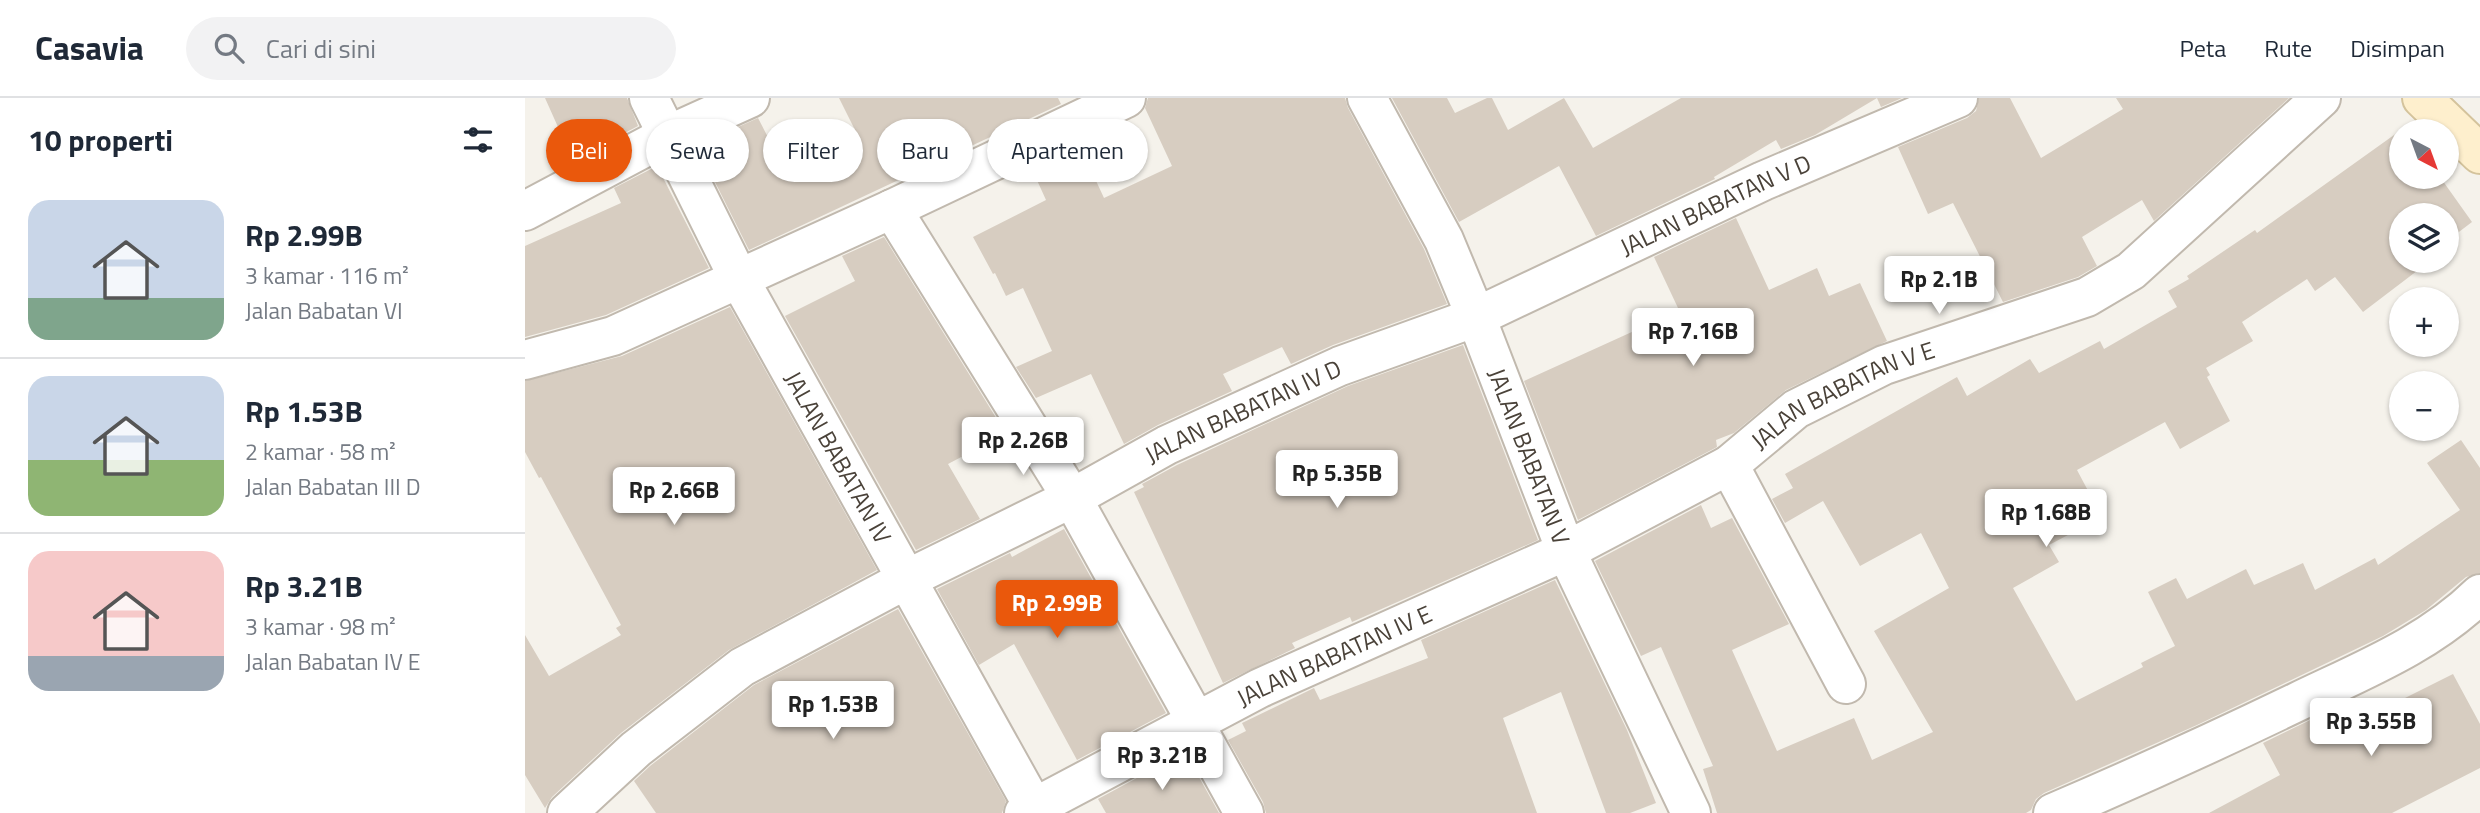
<!DOCTYPE html>
<html lang="id">
<head>
<meta charset="utf-8">
<style>
  body { margin:0; font-family:"Titillium Web",sans-serif; background:#f2f2f3; color:#1f2937; height:100vh; display:flex; flex-direction:column; font-size:26px; white-space:nowrap }
  * { box-sizing:border-box; margin:0 }
  p { font-size:23px; color:#747a83 }
  .icon { flex:none; width:38px; height:38px; fill:none; stroke:currentColor; stroke-width:2; stroke-linecap:round; stroke-linejoin:round }
  .map { position:relative; flex:1; overflow:hidden }
  .drawer { display:flex; flex-direction:column; background:#fff; width:525px }
  .drawer>* { flex:none }
  .guide { position:absolute; left:21px; top:21px; width:665px; height:63px; display:flex; gap:14px }
  .needle { width:46px; rotate:139deg }
  .controls { position:absolute; left:1864px; top:21px; display:grid; gap:14px }
  .controls a { display:grid; place-items:center; width:70px; height:70px; border-radius:50%; background:#fff; box-shadow:0 2px 5px #0004; font-size:35px }
  .price { position:absolute; translate:-50% -60px; padding:0 16px; border-radius:7px; background:#fff; color:#222; font-size:23px; line-height:46px; filter:drop-shadow(0 2px 4px #0008) }
  .price::after { content:''; position:absolute; left:50%; top:42px; width:21px; height:16px; margin-left:-10px; background:inherit; clip-path:polygon(0 0,100% 0,50% 100%) }
  .price.selected { background:#ea580c; color:#fff }
  ul { padding:0; list-style:none }
  li { display:flex; align-items:center; gap:21px; height:175px; padding:0 28px }
  li+li { border-top:2px solid #e0e1e3 }
  li span { display:grid; place-items:center; flex:none; width:196px; height:140px; border-radius:21px; color:#555 }
  li>.icon { margin-inline-start:auto }
  span .icon { width:84px; height:84px; fill:#fffc; stroke-width:1 }
  li b { font-size:30px }
  h2 { display:flex; justify-content:space-between; align-items:center; height:84px; padding:0 28px; font-size:30px }
  .tag { padding:0 24px; border-radius:32px; background:#fff; box-shadow:0 2px 5px #0004; font-size:24px; line-height:63px }
  .tag.selected { background:#ea580c; color:#fff }
  header { display:flex; align-items:center; gap:42px; box-sizing:border-box; height:98px; padding:0 35px; background:#fff; border-bottom:2px solid #e0e1e3 }
  header strong { font-size:33px }
  nav { display:flex; gap:38px; margin-inline-start:auto; font-size:24px }
  .search { width:490px; height:63px; background:#f2f2f3; display:flex; align-items:center; gap:18px; box-sizing:border-box; padding:0 24px; border-radius:38px; color:#747a83; font-size:26px }
  main { display:flex; flex:1; min-height:0 }
  .map>svg:first-child { display:block }
</style>
</head>
<body>
<header>
<strong>Casavia</strong>
<div class="search"><svg class="icon" aria-label="search" viewBox="0 0 24 24"><circle cx="10" cy="10" r="6"/><path d="M15 15l6 6"/></svg>Cari di sini</div>
<nav><a>Peta</a><a>Rute</a><a>Disimpan</a></nav>
</header>
<main>
<section class="drawer">
<h2>10 properti<svg class="icon" aria-label="filters" viewBox="0 0 24 24"><path d="M4 7h16M4 17h16"/><circle cx="9" cy="7" r="2"/><circle cx="15" cy="17" r="2"/></svg></h2>
<ul>
<li><span style="background:linear-gradient(#c9d6e8 70%,#7fa58c 0)"><svg class="icon" aria-label="home" viewBox="0 0 24 24"><path d="M3 11l9-7 9 7M6 9v11h12V9"/></svg></span><div><b>Rp 2.99B</b><p>3 kamar · 116 m²</p><p>Jalan Babatan VI</p></div></li>
<li><span style="background:linear-gradient(#c9d6e8 60%,#8fb573 0)"><svg class="icon" aria-label="home" viewBox="0 0 24 24"><path d="M3 11l9-7 9 7M6 9v11h12V9"/></svg></span><div><b>Rp 1.53B</b><p>2 kamar · 58 m²</p><p>Jalan Babatan III D</p></div></li>
<li><span style="background:linear-gradient(#f6c9c9 75%,#9aa5b1 0)"><svg class="icon" aria-label="home" viewBox="0 0 24 24"><path d="M3 11l9-7 9 7M6 9v11h12V9"/></svg></span><div><b>Rp 3.21B</b><p>3 kamar · 98 m²</p><p>Jalan Babatan IV E</p></div></li>
</ul>
</section>
<div class="map">
<svg width="1955" height="715" viewBox="0 0 1955 715">
  <rect width="100%" height="100%" fill="#f5f2eb"/>
  <g fill="#d7cdc1">
    <polygon points="20,0 102,0 113,28 69,51 68,49 46,58"/>
    <polygon points="314,0 533,0 536,6 224,152 177,58 197,48 193,38 233,20 261,74 332,36"/>
    <polygon points="623,0 820,0 823,10 899,151 922,206 808,247 766,266 757,249 698,276 707,293 633,327 599,346 566,276 511,300 491,269 527,253 498,190 481,198 470,175 468,176 448,139 521,102 506,69 554,46 579,100 647,68 620,10"/>
    <polygon points="867,0 922,0 930,15 962,0 967,0 983,32 1039,0 1068,50 1156,0 1377,0 1356,9 1352,0 1290,37 1256,51 1251,42 1189,79 1190,81 1071,138 1034,68 934,124"/>
    <polygon points="1454,0 1485,0 1516,60 1598,11 1591,0 1764,0 1629,123 1617,102 1557,139 1572,168 1553,179 1478,204 1428,105 1403,116 1373,49 1442,20 1451,13"/>
    <polygon points="1876,32 1876,79 1915,79 1947,124 1922,143 1922,117 1876,117 1876,163 1905,163 1838,214 1810,179 1790,193 1782,181 1717,224 1728,243 1681,270 1685,277 1682,279 1705,323 1655,351 1640,324 1552,372 1577,419 1524,447 1534,464 1488,490 1551,603 1618,569 1616,565 1650,548 1623,494 1651,480 1662,501 1721,471 1729,487 1778,465 1790,492 1850,460 1853,467 1935,412 1902,365 1936,342 1955,370 1955,475 1941,479 1901,512 1858,538 1672,627 1519,695 1511,701 1506,712 1501,715 1192,715 1178,671 1188,668 1136,549 1116,558 1070,463 1176,407 1186,430 1207,420 1264,526 1207,552 1252,653 1329,620 1347,662 1408,634 1349,533 1424,490 1396,435 1335,468 1298,403 1260,425 1247,401 1268,390 1260,376 1432,279 1442,298 1505,261 1514,275 1575,243 1579,251 1652,209 1643,193 1664,181 1662,178 1730,132 1732,135"/>
    <polygon points="132,68 184,170 81,217 0,239 0,148 96,105 89,90"/>
    <polygon points="1211,120 1244,192 1292,170 1304,198 1335,185 1362,243 1261,292 1209,335 1191,342 1192,349 1053,422 999,283 1120,228 1119,224 1153,210 1129,159"/>
    <polygon points="359,139 470,318 478,337 423,366 455,421 391,452 260,218 330,183 317,158"/>
    <polygon points="205,209 352,472 204,552 96,635 27,699 20,710 0,677 0,537 24,578 96,537 91,530 96,527 16,379 14,380 0,354 0,283 97,258"/>
    <polygon points="938,247 1013,442 827,524 825,519 767,545 770,550 698,585 609,394 619,389 617,386 652,367 823,288"/>
    <polygon points="539,431 641,615 552,662 489,546 454,567 412,491 485,455 487,459"/>
    <polygon points="1030,482 1102,632 1131,705 1105,715 1081,715 1036,594 978,620 1012,715 741,715 738,704 703,642 721,633 717,625 789,590 795,602 903,560 896,542"/>
    <polygon points="373,511 481,703 477,715 131,715 109,683 125,668 229,587"/>
    <polygon points="1928,576 1955,626 1955,670 1867,715 1684,715 1755,677 1738,645 1808,611 1818,631"/>
    <polygon points="660,654 694,715 581,715 573,701"/>
  </g>
  <g fill="none" stroke-linecap="round" stroke-linejoin="round">
    <g stroke="#c1b9ae" stroke-width="42">
      <g id="street">
        <path id="s1" d="M124,0l89,179 299,536"/>
        <path id="s2" d="M842,0l77,142 32,77 90,234 125,262"/>
        <polyline points="367,111 547,400 671,623 674,634 719,715"/>
        <polyline points="0,113 141,38 225,0"/>
        <polyline points="0,262 88,238 367,111 601,0"/>
        <polyline points="1204,367 1321,586"/>
        <path id="s3" d="M42,715l69,-64 106,-82 165,-88 165,-81 95,-53 173,-79 136,-49 287,-136 195,-83"/>
        <path id="s4" d="M499,715l236,-125 306,-137 163,-86 67,-56 88,-44 203,-68 44,-26 190,-173"/>
        <path d="M1528,715c82,-35 163,-72 244,-111 64,-31 131,-57 183,-108"/>
      </g>
    </g>
    <g stroke="#d4c39c" stroke-width="42">
      <polyline id="secondary" points="1897,0 1955,56"/>
    </g>
    <use href="#street" stroke="#fff" stroke-width="38"/>
    <use href="#secondary" stroke="#feefcd" stroke-width="38"/>
  </g>
  <g text-anchor="middle" dominant-baseline="central" stroke-width="7" stroke-linejoin="round" paint-order="stroke">
    <g font-size="24" fill="#4a4239" stroke="#fff">
      <text stroke="none"><textPath href="#s3" startOffset="1307">JALAN BABATAN V D</textPath></text>
      <text stroke="none"><textPath href="#s4" startOffset="922">JALAN BABATAN V E</textPath></text>
      <text stroke="none"><textPath href="#s3" startOffset="791">JALAN BABATAN IV D</textPath></text>
      <text stroke="none"><textPath href="#s2" startOffset="394">JALAN BABATAN V</textPath></text>
      <text stroke="none"><textPath href="#s1" startOffset="406">JALAN BABATAN IV</textPath></text>
      <text stroke="none"><textPath href="#s4" startOffset="348">JALAN BABATAN IV E</textPath></text>
    </g>
  </g>
</svg>
<div class="controls">
<a><svg class="needle" viewBox="-14 -14 28 28"><path d="M0-13l5 13h-10z" fill="#e53935"/><path d="M0 13l5-13h-10z" fill="#747a83"/></svg></a>
<a><svg class="icon" aria-label="layers" viewBox="0 0 24 24"><path d="M12 4l9 5-9 5-9-5zM3 14l9 5 9-5"/></svg></a>
<a>+</a>
<a>−</a>
</div>
<b class="price" style="left:1414px;top:218px">Rp 2.1B</b>
<b class="price" style="left:1168px;top:270px">Rp 7.16B</b>
<b class="price" style="left:498px;top:379px">Rp 2.26B</b>
<b class="price" style="left:812px;top:412px">Rp 5.35B</b>
<b class="price" style="left:149px;top:429px">Rp 2.66B</b>
<b class="price" style="left:1521px;top:451px">Rp 1.68B</b>
<b class="price selected" style="left:532px;top:542px">Rp 2.99B</b>
<b class="price" style="left:308px;top:643px">Rp 1.53B</b>
<b class="price" style="left:1846px;top:660px">Rp 3.55B</b>
<b class="price" style="left:637px;top:694px">Rp 3.21B</b>
<div class="guide">
<a class="tag selected">Beli</a>
<a class="tag">Sewa</a>
<a class="tag">Filter</a>
<a class="tag">Baru</a>
<a class="tag">Apartemen</a>
</div>
</div>
</main>
</body>
</html>
